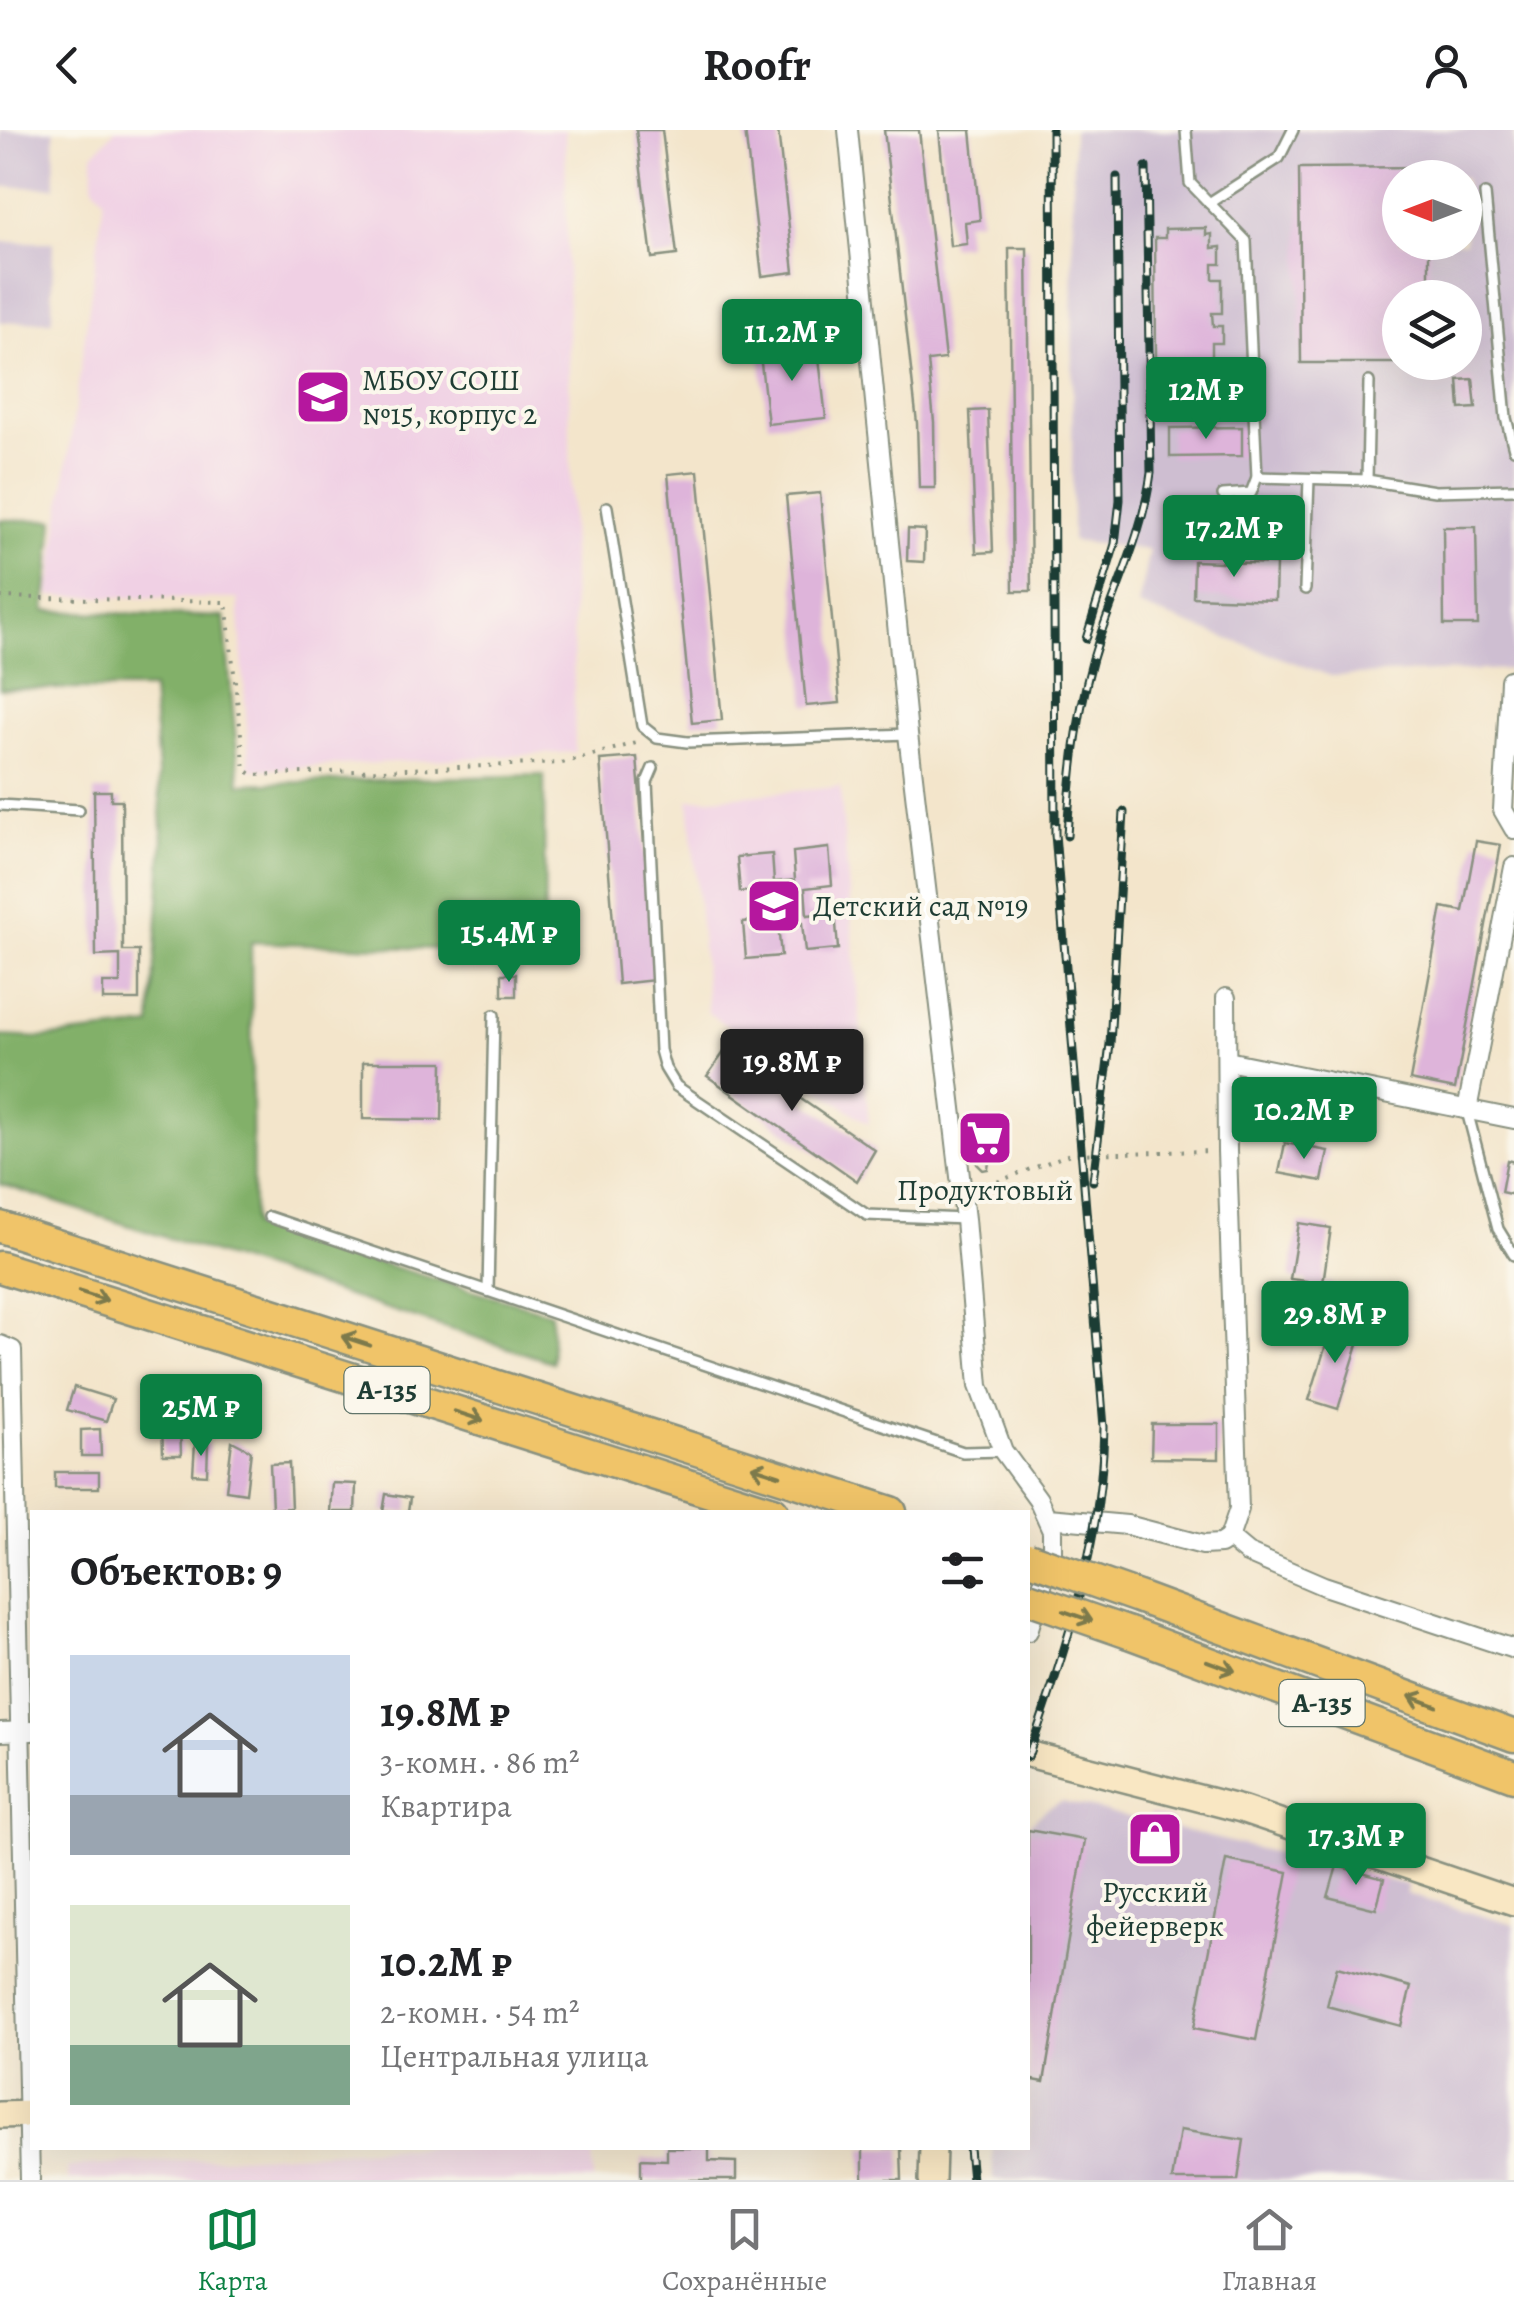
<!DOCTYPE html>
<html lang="ru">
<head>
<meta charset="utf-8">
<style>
  body { margin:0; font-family:Alegreya,serif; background:#f6f6f6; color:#202124; height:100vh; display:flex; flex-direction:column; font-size:38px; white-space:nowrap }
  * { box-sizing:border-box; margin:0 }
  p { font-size:32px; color:#757577 }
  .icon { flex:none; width:55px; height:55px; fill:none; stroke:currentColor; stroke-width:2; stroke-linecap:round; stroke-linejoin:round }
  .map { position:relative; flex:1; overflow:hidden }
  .sheet { position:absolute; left:30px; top:1380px; width:1000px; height:640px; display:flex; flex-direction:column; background:#fff; border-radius:0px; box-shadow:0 10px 40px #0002 }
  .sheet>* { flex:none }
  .needle { width:65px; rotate:270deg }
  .controls { position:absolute; left:1382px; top:30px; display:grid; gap:20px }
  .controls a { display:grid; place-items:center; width:100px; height:100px; border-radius:50%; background:#fff; box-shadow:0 10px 40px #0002; font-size:50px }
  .price { position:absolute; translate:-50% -85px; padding:0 22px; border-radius:10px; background:#0b8043; color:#fff; font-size:32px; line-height:65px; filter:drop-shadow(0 2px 5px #0008) }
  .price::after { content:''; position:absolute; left:50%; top:60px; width:30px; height:22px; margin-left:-15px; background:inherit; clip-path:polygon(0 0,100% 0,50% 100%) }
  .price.active { background:#222; color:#fff }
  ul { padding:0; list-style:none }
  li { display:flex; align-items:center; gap:30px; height:250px; padding:0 40px }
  li span { display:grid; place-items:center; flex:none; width:280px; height:200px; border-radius:0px; color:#555 }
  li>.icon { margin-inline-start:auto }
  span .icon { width:120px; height:120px; fill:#fffc; stroke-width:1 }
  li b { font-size:42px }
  h2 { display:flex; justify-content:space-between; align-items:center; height:120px; padding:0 40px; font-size:42px }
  header { display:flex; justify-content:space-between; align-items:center; height:130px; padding:0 40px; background:#fff; font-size:45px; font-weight:700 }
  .tabs { display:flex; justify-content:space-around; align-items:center; height:140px; border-top:2px solid #e0e0e0; background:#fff; font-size:28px; color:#757577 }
  .tabs a { display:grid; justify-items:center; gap:5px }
  .tabs .active { color:#0b8043 }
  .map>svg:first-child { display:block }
</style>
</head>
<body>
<header><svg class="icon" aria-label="back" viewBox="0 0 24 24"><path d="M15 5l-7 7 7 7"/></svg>Roofr<svg class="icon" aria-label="person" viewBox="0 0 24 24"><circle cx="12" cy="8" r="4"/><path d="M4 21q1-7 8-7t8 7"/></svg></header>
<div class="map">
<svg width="1514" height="2050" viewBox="0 0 1514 2050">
  <rect width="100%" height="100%" fill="#fbf7ec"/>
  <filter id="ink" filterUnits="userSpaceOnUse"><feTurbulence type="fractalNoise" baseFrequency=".01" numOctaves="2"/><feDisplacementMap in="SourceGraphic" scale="20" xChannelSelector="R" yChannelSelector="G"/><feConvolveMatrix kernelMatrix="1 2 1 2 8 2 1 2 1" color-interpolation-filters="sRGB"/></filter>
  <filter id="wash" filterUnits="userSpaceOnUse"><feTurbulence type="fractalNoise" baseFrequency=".0048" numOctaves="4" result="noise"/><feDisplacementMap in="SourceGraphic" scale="40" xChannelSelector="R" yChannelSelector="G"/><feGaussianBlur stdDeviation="2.25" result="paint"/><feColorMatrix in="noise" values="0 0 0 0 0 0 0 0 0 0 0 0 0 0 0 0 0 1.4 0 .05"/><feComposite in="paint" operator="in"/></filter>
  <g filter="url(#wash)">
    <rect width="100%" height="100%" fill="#f3e5cb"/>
    <g fill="#f0d0e4">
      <polygon points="115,0 565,0 575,622 250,640 238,469 49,466 104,68 93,56 93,24"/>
      <polygon points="840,657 869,994 708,883 689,670"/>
      <polygon points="391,2018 592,2018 593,2050 68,2050 67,2037"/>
    </g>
    <g fill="#cebed1" fill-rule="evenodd">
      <polygon points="0,0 54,0 55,57 0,57"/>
      <path d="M1073,0h441v539l-183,7 -193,-70 11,-56 -77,-9zM1400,48h65v64h-65zM1400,168h65v64h-65z"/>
      <polygon points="0,112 53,112 52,191 0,192"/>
      <polygon points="1062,1671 1407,1755 1406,1764 1514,1795 1514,2050 993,2050 992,2018 1028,2018 1028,1695 1047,1678"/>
    </g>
    <polygon fill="#82b069" stroke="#50764e" stroke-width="2.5" points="0,390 54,390 45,481 224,487 240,654 544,645 545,823 251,812 253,1096 551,1183 552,1232 0,1054 0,906 41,908 151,896 163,709 152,559 0,559"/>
    <g id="blocks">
      <g fill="#deb4da">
        <polygon points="636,0 662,0 677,125 652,128"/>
        <polygon points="745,0 778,0 794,142 762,146"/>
        <polygon points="884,0 919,0 945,229 928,231 934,292 935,358 919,358 917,293"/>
        <polygon points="939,0 971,0 980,90 965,92 967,114 950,116"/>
        <polygon points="1428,37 1428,48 1400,48 1400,112 1429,112 1429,168 1400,168 1400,233 1301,233 1299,38"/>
        <polygon points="1206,98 1206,105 1212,104 1212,118 1221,117 1221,134 1213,134 1213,149 1222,149 1222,183 1212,183 1213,196 1222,196 1222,213 1212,213 1212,235 1165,235 1165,228 1156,228 1155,108 1165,108 1165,99"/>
        <polygon points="1009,118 1027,118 1031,461 1013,461"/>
        <polygon points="790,213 791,224 818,220 826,288 768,294 759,216"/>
        <polygon points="1473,249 1476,278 1460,279 1458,250"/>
        <polygon points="988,280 993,422 976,423 970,281"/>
        <polygon points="1242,297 1242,326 1170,327 1170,298"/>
        <polygon points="698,341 722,590 692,593 668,344"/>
        <polygon points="820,363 840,573 806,576 786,366"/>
        <polygon points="1269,373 1270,404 1183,406 1182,374"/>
        <polygon points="1443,397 1476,397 1478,495 1444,495"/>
        <polygon points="908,399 925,400 924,432 907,431"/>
        <polygon points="1194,431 1276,434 1275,470 1193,467"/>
        <polygon points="637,627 655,850 618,854 600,630"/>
        <polygon points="94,661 111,661 111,670 122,670 123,821 139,821 139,870 103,870 103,853 120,853 120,825 96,826"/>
        <polygon points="1476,711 1501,715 1455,959 1410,950 1442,777 1463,781"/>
        <polygon points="829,718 832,755 805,758 807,785 835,782 838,819 805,822 802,793 778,795 781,826 746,829 743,792 775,789 773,759 740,762 737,727 772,724 774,752 795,750 793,722"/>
        <rect x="502" y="844" width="14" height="22"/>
        <polygon points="727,918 875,1020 857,1051 707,946"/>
        <polygon points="363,932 443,932 442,990 363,989"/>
        <polygon points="1001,997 1002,1017 990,1025 988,1039 983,1040 977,1034 975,998"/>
        <polygon points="1285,1013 1328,1021 1322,1051 1279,1043"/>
        <polygon points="1507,1030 1514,1032 1514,1065 1501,1062"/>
        <polygon points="1299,1093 1331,1098 1323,1153 1332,1154 1330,1168 1305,1164 1307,1151 1290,1149"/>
        <polygon points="1333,1192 1362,1201 1338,1279 1309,1270"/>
        <polygon points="74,1257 113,1269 106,1291 67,1280"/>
        <polygon points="162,1290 180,1290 181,1325 163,1325"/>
        <polygon points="1152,1294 1219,1294 1219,1329 1151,1328"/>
        <polygon points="100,1299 101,1326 81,1326 81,1300"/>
        <polygon points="232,1311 251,1321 246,1363 226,1360"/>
        <polygon points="195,1313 208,1314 207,1345 193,1344"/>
        <polygon points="289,1333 291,1378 272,1379 270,1334"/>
        <rect x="55" y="1342" width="44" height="16"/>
        <polygon points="332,1353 356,1354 355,1382 330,1382"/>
        <polygon points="386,1364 410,1368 408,1382 383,1382"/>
        <polygon points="1150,1684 1172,1690 1160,1733 1139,1727"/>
        <polygon points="1028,1700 1085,1710 1044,1952 1028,1949"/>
        <polygon points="1226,1730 1288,1742 1256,1910 1194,1898"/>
        <polygon points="1337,1736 1384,1749 1376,1779 1328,1767"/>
        <polygon points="1337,1837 1411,1857 1401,1896 1327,1876"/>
        <polygon points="1180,2000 1244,2010 1238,2050 1172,2050"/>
        <polygon points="667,2018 709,2018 709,2031 736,2032 736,2050 641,2050 641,2029 667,2030"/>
        <polygon points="863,2018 901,2018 902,2050 863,2050"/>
      </g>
    </g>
  </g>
  <g filter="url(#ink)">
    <use href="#blocks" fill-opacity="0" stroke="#899180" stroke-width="2.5"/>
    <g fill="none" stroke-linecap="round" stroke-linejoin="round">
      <g stroke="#899180" stroke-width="14">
        <g id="lane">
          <polyline points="1186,0 1190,53 1246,111 1257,347 1251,363 1223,365"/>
          <polyline points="1485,64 1506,288 1514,319"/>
          <polyline points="1209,73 1279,28 1293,0"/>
          <polyline points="1257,347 1367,350 1369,252"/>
          <polyline points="1367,350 1435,361 1514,359"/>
          <polyline points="607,377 642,596 657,608 687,612 908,604"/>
          <polyline points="1305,459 1309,349"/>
          <polyline points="653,638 647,652 660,920 665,938 676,956 867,1085 965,1089"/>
          <polyline points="0,675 79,680"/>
          <polyline points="1467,981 1498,1099 1514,1125"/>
          <polyline points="269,1087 963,1322 1003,1321"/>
          <polyline points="488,1161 494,885"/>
        </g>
      </g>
      <g stroke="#899180" stroke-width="22">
        <g id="street">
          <polyline points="848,0 908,604 965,1089 979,1256 1003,1321 1038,1369 1052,1400 1052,1423 1028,1501"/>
          <polyline points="1514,549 1510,550 1503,680 1514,699"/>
          <polyline points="1226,868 1227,1021 1239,1379 1229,1408"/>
          <polyline points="1227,931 1514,989"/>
          <polyline points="1467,980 1514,737"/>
          <polyline points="0,1215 12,1220 30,2050"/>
          <polyline points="1048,1388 1127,1395 1203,1415 1220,1414 1229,1408 1247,1423 1324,1456 1514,1519"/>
          <polyline points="0,1602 32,1601"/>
        </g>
      </g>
      <g stroke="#899180" stroke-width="30">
        <g id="secondary">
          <polyline points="1028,1624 1241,1679 1514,1772"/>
          <polyline points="0,1985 32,1984"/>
          <polyline points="932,2050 933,2018"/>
        </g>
      </g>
      <g stroke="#899180" stroke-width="35">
        <g id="highway">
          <polyline points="0,1097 891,1382"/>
          <polyline points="0,1137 773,1382"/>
          <polyline points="1141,1468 1514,1606"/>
          <polyline points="1129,1503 1514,1646"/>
        </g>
      </g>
      <g stroke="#899180" stroke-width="4" stroke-dasharray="2.5 8" stroke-linecap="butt">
        <polyline points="0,467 226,472 245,640 253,645 562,633 640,612"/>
        <polyline points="978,1059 1070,1024 1212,1021"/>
      </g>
      <use href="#lane" stroke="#fff" stroke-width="9"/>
      <use href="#street" stroke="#fff" stroke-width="18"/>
      <use href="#secondary" stroke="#f9e7c3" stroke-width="25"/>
      <use href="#highway" stroke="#f0c469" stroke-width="30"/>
      <g stroke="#1f3d34" stroke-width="9">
        <g id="rail">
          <polyline points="1086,509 1115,414 1120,370 1117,47"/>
          <path d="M1067,706c4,-68 11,-135 33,-200 19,-55 43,-104 51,-163l-5,-306"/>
          <polyline points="1093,1051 1110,914 1124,682"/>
          <path d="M1028,1627c38,-109 74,-214 76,-330l-49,-593 -3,-704"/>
          <polyline points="969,2018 972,2050"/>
        </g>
      </g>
      <use href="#rail" stroke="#fbf7ec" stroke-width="5" stroke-dasharray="15" stroke-linecap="butt"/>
      <g stroke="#899180" stroke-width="35" stroke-linecap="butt">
        <g id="highway-bridge">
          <polyline points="1028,1428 1141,1468"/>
          <polyline points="1028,1468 1129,1503"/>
        </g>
      </g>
      <use href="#highway-bridge" stroke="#f0c469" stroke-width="30"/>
    </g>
    <defs><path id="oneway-shaft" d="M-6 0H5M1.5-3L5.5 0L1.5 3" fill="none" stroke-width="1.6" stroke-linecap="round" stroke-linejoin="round" transform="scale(2.5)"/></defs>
    <g stroke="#7d7a4c">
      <use href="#oneway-shaft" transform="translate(93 1166) rotate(18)"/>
      <use href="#oneway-shaft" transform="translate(356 1211) rotate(-162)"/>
      <use href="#oneway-shaft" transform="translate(469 1286) rotate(18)"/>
      <use href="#oneway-shaft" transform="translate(766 1341) rotate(-162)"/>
      <use href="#oneway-shaft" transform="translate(1078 1486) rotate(19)"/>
      <use href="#oneway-shaft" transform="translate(1221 1536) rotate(20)"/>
      <use href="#oneway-shaft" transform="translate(1423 1571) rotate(-159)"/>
    </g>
  </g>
  <defs>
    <g id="school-square" transform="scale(2.875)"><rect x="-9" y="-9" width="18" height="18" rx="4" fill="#b5179e" stroke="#fbf7ec"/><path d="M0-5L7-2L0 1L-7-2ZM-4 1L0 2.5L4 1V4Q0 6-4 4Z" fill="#fff"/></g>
    <g id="supermarket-square" transform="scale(2.875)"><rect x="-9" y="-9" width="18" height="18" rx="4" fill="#b5179e" stroke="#fbf7ec"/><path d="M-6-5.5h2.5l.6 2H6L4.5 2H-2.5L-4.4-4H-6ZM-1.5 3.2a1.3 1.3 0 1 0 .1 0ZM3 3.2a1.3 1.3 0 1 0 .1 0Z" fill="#fff"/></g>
    <g id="shop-square" transform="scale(2.875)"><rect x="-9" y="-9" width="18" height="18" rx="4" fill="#b5179e" stroke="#fbf7ec"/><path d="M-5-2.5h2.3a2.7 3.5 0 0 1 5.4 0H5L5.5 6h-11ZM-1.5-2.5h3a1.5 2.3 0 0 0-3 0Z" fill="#fff"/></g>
  </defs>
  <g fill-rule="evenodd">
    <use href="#school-square" x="323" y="267"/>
    <use href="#school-square" x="774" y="776"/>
    <use href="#supermarket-square" x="985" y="1008"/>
    <use href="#shop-square" x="1155" y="1709"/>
  </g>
  <g text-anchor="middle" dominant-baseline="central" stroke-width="8" stroke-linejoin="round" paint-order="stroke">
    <g fill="#fbf7ec" stroke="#61756b" stroke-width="2.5">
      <rect x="344.5" y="1237" width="85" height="46" rx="8"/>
      <rect x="1279.5" y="1550" width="85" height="46" rx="8"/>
    </g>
    <g font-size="28" font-weight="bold" fill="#1f3d34">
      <text x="387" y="1260">А-135</text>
      <text x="1322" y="1573">А-135</text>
    </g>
    <g font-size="30" fill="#1f3d34" stroke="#fbf7ec" text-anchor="start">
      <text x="362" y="250">МБОУ СОШ<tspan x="362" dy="34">№15, корпус 2</tspan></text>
      <text x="813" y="776">Детский сад №19</text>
      <text x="985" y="1060" text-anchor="middle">Продуктовый</text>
      <text x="1155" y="1762" text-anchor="middle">Русский<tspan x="1155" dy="34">фейерверк</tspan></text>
    </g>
  </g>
</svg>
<div class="controls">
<a><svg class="needle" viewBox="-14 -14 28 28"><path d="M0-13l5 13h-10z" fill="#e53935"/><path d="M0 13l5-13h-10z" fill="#757577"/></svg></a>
<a><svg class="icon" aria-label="layers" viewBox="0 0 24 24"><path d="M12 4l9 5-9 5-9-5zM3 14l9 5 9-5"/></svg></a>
</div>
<b class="price" style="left:792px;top:254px">11.2M ₽</b>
<b class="price" style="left:1206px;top:312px">12M ₽</b>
<b class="price" style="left:1234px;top:450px">17.2M ₽</b>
<b class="price" style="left:509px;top:855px">15.4M ₽</b>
<b class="price active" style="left:792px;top:984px">19.8M ₽</b>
<b class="price" style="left:1304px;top:1032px">10.2M ₽</b>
<b class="price" style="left:1335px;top:1236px">29.8M ₽</b>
<b class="price" style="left:201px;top:1329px">25M ₽</b>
<b class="price" style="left:1356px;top:1758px">17.3M ₽</b>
<section class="sheet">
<h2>Объектов: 9<svg class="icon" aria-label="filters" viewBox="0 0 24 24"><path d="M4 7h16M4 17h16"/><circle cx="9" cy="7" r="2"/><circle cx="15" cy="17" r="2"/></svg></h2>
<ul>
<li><span style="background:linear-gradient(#c9d6e8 70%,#9aa5b1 0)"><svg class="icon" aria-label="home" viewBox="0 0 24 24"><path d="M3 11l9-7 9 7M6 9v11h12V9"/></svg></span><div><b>19.8M ₽</b><p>3-комн. · 86 m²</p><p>Квартира</p></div></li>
<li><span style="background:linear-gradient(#dfe7d0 70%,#7fa58c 0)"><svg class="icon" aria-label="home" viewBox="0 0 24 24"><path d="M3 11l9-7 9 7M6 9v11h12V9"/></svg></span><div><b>10.2M ₽</b><p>2-комн. · 54 m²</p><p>Центральная улица</p></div></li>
</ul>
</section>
</div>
<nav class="tabs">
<a class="active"><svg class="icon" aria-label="map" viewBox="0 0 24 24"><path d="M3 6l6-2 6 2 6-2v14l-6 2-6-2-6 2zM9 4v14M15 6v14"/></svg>Карта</a>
<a><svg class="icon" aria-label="saved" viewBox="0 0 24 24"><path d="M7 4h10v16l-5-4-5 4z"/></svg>Сохранённые</a>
<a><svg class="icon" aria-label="home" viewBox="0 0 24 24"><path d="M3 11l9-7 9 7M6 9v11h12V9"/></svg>Главная</a>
</nav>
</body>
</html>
